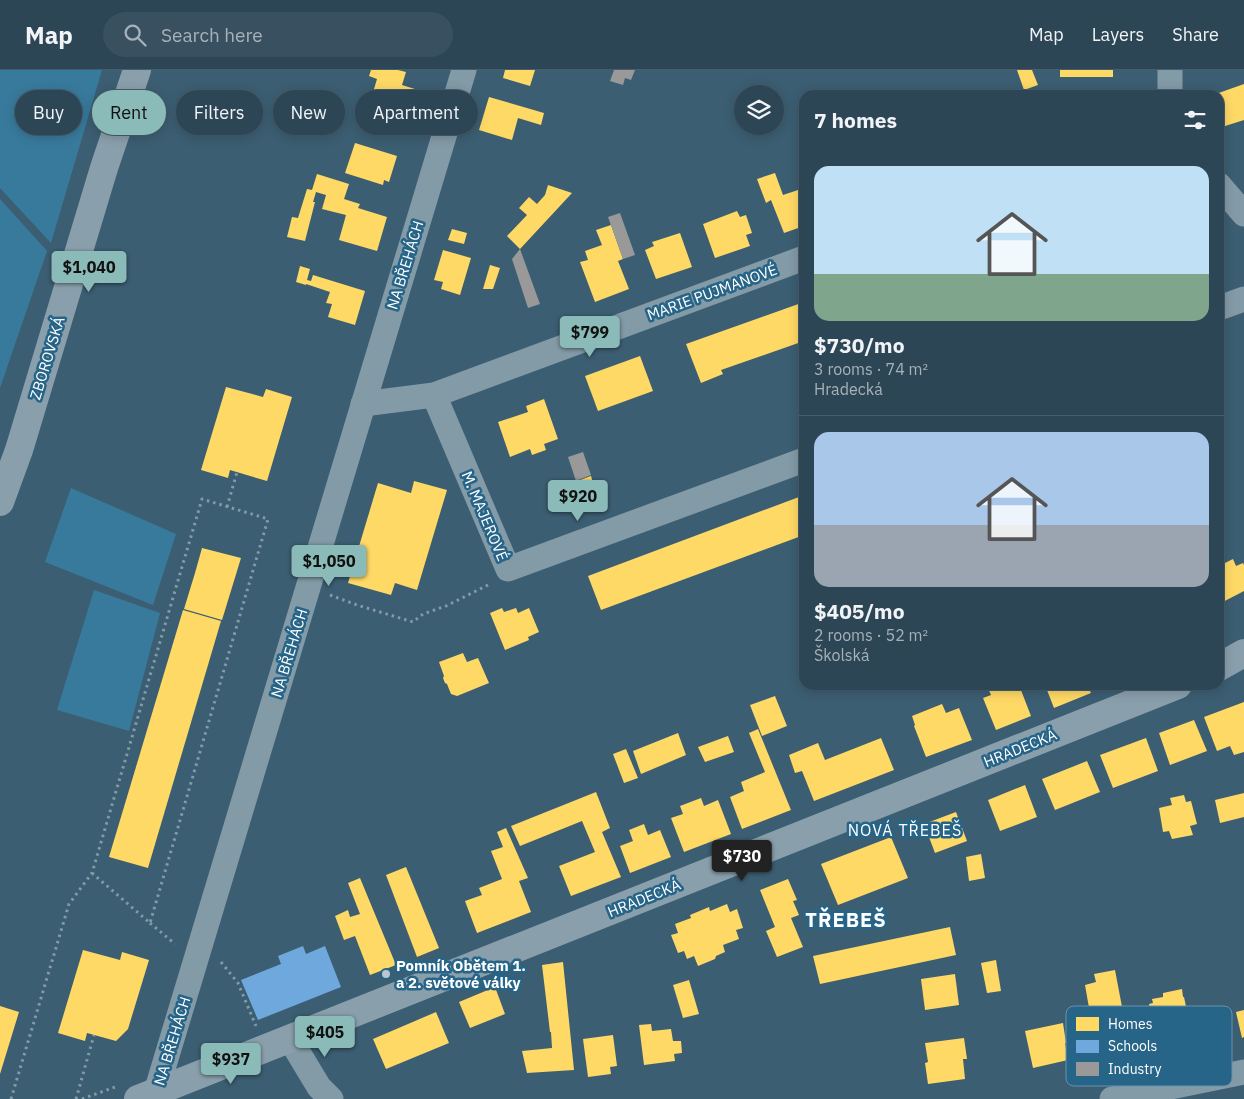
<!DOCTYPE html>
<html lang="en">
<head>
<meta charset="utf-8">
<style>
  body { margin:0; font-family:"IBM Plex Sans",sans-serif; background:#395060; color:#f1f3f6; height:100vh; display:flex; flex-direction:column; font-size:19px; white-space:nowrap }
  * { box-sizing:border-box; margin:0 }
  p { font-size:16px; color:#a7b1b9 }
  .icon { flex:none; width:28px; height:28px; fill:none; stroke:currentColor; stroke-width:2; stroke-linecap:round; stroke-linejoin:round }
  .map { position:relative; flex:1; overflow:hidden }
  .details { position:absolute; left:799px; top:20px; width:425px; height:600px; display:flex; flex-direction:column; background:#2d4656; border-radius:15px; box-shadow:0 2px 12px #0003,0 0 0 1px #485e6c }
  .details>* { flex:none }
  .hud { position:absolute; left:15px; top:20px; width:475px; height:45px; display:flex; gap:10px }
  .controls { position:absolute; left:734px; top:15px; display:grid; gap:10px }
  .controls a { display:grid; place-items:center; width:50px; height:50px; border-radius:50%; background:#2d4656; box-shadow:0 2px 12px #0003,0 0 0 1px #485e6c; font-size:25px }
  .price { position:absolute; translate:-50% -42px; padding:0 11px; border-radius:5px; background:#8bbbb9; color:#111; font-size:16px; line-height:32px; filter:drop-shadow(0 1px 2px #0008) }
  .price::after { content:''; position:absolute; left:50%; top:30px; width:15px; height:11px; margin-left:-8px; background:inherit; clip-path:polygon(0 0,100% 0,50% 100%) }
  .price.on { background:#222; color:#fff }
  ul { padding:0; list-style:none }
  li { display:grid; align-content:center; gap:10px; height:265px; padding:0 15px }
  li+li { border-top:1px solid #485e6c }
  li span { display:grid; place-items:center; height:155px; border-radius:15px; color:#555 }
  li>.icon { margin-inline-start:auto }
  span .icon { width:90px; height:90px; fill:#fffc; stroke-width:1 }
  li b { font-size:21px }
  h2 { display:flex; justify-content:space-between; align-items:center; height:60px; padding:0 15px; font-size:21px }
  .tag { padding:0 18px; border-radius:22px; background:#2d4656; box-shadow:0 2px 12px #0003,0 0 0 1px #485e6c; font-size:18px; line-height:45px }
  .tag.on { background:#8bbbb9; color:#111 }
  header { display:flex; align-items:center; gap:30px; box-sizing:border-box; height:70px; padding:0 25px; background:#2d4656; border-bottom:1px solid #485e6c }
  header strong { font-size:24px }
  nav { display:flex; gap:28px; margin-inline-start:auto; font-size:18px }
  .search { width:350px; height:45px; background:#395060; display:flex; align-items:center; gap:12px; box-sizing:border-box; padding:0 18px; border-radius:28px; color:#a7b1b9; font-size:19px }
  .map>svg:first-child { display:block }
</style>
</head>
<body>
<header>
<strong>Map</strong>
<div class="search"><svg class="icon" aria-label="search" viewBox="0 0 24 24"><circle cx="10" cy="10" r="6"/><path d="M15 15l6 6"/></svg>Search here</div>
<nav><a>Map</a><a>Layers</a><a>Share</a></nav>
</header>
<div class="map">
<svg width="1244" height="1029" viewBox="0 0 1244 1029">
  <rect width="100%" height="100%" fill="#3c5e72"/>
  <g fill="#387a9c">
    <polygon points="0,0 102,0 51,173 0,118"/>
    <polygon points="0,129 47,181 0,318"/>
    <polygon points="71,418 176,464 153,535 45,492"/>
    <polygon points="94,520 160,543 129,661 57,640"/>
  </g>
  <g fill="#ffd966">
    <polygon points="371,0 398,0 406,2 402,15 418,20 408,51 378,42 381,32 371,29 377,9 369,6"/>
    <polygon points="505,0 535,0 530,16 503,8"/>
    <polygon points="1017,0 1032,0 1038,15 1024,20"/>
    <rect x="1060" y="0" width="53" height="7"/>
    <polygon points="1244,14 1244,50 1222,57 1219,46 1219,25 1213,25"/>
    <polygon points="489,27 544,43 541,55 518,48 512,70 479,60"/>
    <polygon points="355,73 397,86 389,112 384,110 383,115 345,103"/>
    <polygon points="775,103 783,125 804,118 804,156 784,163 771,130 766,133 757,109"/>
    <polygon points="317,104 349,114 344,129 360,134 358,138 387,147 377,181 339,170 346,145 322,139 326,125 316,122 313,132 315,132 305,171 287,167 292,147 298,148 307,119 312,120"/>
    <polygon points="548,115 572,123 520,179 507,166 527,145 519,138 529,127 537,134 545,125"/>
    <polygon points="737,141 740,147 746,145 752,163 746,165 750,176 715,188 703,154"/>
    <polygon points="611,155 623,189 618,191 629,219 595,232 580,192 588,190 585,181 602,175 596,160"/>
    <polygon points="452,159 467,163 464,174 448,170"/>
    <polygon points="680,163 692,197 656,209 645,180 654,176 652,172"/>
    <polygon points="443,180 471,188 460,225 441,219 443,212 434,210"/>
    <polygon points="490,195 500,198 493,219 483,219"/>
    <polygon points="300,196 310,199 307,210 311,211 313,205 365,221 355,255 328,247 332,234 326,233 330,222 306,214 306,215 296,212"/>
    <polygon points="804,232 804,271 721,300 723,304 701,313 686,274"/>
    <polygon points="640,286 653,321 598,341 585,306"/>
    <polygon points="226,317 263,327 266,319 292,327 267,411 230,400 228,408 201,400"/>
    <polygon points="544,329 558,369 544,374 546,380 532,385 530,379 510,387 498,352 528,342 526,336"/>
    <polygon points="591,406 593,413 574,419 572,413"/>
    <polygon points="414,411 447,420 417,520 395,513 391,525 348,513 378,413 411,423"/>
    <polygon points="799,427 804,439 804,465 601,540 588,506"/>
    <polygon points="202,478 241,488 222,550 184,539 195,503"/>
    <polygon points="1221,483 1225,493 1233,489 1236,496 1243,493 1244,495 1244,521 1219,534 1219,484"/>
    <polygon points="502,538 504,542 516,538 518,543 529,538 539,562 528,567 529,570 505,580 490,543"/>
    <polygon points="183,540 221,551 148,798 109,787"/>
    <polygon points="463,583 467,592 478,588 489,613 457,626 451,624 447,614 445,613 443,608 444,606 439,592"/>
    <polygon points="997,615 1005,615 1007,619 1019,615 1031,646 996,660 983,628 991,625 988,618"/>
    <polygon points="1045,615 1087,615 1091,623 1054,638"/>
    <polygon points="775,626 787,656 762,666 750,635"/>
    <polygon points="1244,632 1244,682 1234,685 1230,676 1217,681 1204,647"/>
    <polygon points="942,634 946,643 959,638 972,670 926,687 914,656 915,655 912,646"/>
    <polygon points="1194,650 1207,681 1170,695 1159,663"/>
    <polygon points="758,659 791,740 742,759 730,727 744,721 741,712 765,702 749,663"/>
    <polygon points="678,663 686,685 641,704 633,681"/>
    <polygon points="728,666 734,682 705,692 698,677"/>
    <polygon points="881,668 894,700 814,731 802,701 795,703 789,685 818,673 825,690"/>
    <polygon points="1146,668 1158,701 1113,718 1100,685"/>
    <polygon points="626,679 638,708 624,713 613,684"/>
    <polygon points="1087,691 1100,722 1055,740 1042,709"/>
    <polygon points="1025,715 1037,747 1000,761 988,730"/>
    <polygon points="596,722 610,758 602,762 621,807 571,826 559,796 595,782 582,751 520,776 511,756"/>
    <polygon points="1244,723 1244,747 1220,753 1215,730"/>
    <polygon points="1184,725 1186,732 1191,731 1197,754 1190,756 1193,765 1172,769 1169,761 1163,762 1159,738 1172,735 1170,728"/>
    <polygon points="701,728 704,736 718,730 731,764 684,782 671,748 683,744 680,736"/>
    <polygon points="956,742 967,771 935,783 924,754"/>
    <polygon points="644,754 648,765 660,760 671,787 630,803 620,776 633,771 629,760"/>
    <polygon points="506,758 528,808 519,811 531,842 477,863 465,831 482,825 479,818 502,809 491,781 503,777 497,762"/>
    <polygon points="891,767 908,808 838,835 821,794"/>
    <polygon points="981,784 985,808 969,811 966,787"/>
    <polygon points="406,797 439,878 417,887 386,805"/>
    <polygon points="360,808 396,895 370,905 355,866 344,870 335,846 348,840 350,847 360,844 348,813"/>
    <polygon points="788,809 797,830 793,831 799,845 791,848 803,877 777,887 766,861 775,857 760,820"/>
    <polygon points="727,834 730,842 737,839 743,858 736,860 739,869 723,875 725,882 716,886 715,889 698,896 694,886 687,889 684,881 678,883 671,865 678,863 675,854 691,848 690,845 709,837 710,841"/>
    <polygon points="950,857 956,885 820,914 813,886"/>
    <polygon points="83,880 120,890 122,882 149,890 128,959 116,971 87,963 85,971 58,963"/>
    <polygon points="996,890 1001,921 987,923 981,893"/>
    <polygon points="563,892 574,1000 527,1003 522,981 552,978 551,962 550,962 542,895"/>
    <polygon points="1115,900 1123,942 1091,949 1085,915 1096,912 1094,904"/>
    <polygon points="955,904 959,935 925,940 921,909"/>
    <polygon points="689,910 699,944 683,948 673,915"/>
    <polygon points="495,917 505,944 470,958 459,932"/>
    <polygon points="1182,919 1183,927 1184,927 1192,965 1157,972 1149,934 1153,933 1152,929 1163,927 1163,923"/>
    <polygon points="0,936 19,942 0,1004"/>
    <polygon points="1244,940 1244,967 1242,968 1236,942"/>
    <polygon points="436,942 449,973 386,999 373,969"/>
    <polygon points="1063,953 1066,973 1065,973 1068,990 1033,998 1025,961"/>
    <polygon points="651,954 652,961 671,959 673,971 681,971 682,983 674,984 675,991 644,995 639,955"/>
    <polygon points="613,965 617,996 610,997 611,1004 588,1007 583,969"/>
    <polygon points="964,968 967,989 963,989 965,1009 928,1014 925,993 928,992 925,973"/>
  </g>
  <polygon fill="#6fa8dc" points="303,876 306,884 325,876 341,917 258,950 241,910 281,894 278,886"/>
  <g fill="#999">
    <polygon points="614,0 635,0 631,10 625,8 623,15 610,11"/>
    <polygon points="620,143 635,185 623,189 608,147"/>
    <polygon points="520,179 540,234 528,238 512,189"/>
    <polygon points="583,382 591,405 576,411 568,387"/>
  </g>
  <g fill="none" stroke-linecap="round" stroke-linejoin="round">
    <g stroke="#839aa7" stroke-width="3" stroke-dasharray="2.5 4" stroke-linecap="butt">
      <polyline points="227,437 237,402"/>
      <polyline points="330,525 357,535 413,552 423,544 446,536 490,514"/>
      <polyline points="150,853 175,874"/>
      <polyline points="221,892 238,913 256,956"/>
      <polyline points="11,1029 69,834 92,803 202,429 268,449 150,853 92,803"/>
      <polyline points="76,1029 94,965"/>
      <polyline points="82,1029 115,1017"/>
    </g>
    <g stroke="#839aa7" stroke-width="25">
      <polyline points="1170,0 1170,25"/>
      <polyline points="1219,115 1244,144"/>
      <polyline points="1219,238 1244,229"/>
      <polyline points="434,325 508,499 804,390"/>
      <polyline points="363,334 434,325 804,188"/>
      <polyline points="290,969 319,1017 331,1029"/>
      <polyline points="156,1022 464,0"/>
      <polyline points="1112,1029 1244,1002"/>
    </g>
    <g stroke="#8a9fac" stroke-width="28">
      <polyline points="0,432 19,380 104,98 137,0"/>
      <polyline points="1219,597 1244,583"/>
      <polyline points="138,1029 1178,615"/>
    </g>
  </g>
  <circle fill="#bbc7ce" stroke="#266488" stroke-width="2" cx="386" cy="904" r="5"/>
  <g text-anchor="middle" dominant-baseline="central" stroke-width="5" stroke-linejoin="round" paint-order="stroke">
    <g font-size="15" fill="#fff" stroke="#266488">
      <text transform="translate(405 195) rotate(-73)">NA BŘEHÁCH</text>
      <text transform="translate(712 222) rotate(-20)">MARIE PUJMANOVÉ</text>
      <text transform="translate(47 288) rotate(-73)">ZBOROVSKÁ</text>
      <text transform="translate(485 446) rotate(67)">M. MAJEROVÉ</text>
      <text transform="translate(289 583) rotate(-73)">NA BŘEHÁCH</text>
      <text transform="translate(1020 678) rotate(-22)">HRADECKÁ</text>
      <text transform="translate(644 828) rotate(-22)">HRADECKÁ</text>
      <text transform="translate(172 971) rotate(-73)">NA BŘEHÁCH</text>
    </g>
    <g font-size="15" font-weight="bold" fill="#fff" stroke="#266488" text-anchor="start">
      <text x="396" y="895">Pomník Obětem 1.<tspan x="396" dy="17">a 2. světové války</tspan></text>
    </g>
    <g font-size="16" letter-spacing="1" fill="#fff" stroke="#266488">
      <text x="905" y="760">NOVÁ TŘEBEŠ</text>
    </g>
    <g font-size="20" font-weight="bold" letter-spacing="1" fill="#fff" stroke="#266488">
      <text x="846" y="849">TŘEBEŠ</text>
    </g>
  </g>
  <rect x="1066" y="936" width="166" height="80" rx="8" fill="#266488" stroke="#6792ac" stroke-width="1"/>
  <rect x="1076" y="947" width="23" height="14" fill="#ffd966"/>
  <rect x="1076" y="970" width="23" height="13" fill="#6fa8dc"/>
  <rect x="1076" y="992" width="23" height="14" fill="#999"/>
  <g font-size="14" fill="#fff">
    <text x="1108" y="959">Homes</text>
    <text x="1108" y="981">Schools</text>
    <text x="1108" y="1004">Industry</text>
  </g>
</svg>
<div class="controls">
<a><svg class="icon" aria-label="layers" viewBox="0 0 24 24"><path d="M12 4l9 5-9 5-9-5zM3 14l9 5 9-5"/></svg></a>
</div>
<b class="price" style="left:89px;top:223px">$1,040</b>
<b class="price" style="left:590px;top:288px">$799</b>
<b class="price" style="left:578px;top:452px">$920</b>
<b class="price" style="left:329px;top:517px">$1,050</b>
<b class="price on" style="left:742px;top:812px">$730</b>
<b class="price" style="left:325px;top:988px">$405</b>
<b class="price" style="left:231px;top:1015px">$937</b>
<div class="hud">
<a class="tag">Buy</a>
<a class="tag on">Rent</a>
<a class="tag">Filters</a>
<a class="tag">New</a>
<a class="tag">Apartment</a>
</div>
<section class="details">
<h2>7 homes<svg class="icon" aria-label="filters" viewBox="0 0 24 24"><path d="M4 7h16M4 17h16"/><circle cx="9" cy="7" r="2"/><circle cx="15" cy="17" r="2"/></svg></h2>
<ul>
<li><span style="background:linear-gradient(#bfe0f5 70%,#7fa58c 0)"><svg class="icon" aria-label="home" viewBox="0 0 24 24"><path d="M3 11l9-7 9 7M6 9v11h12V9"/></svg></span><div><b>$730/mo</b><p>3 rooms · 74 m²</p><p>Hradecká</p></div></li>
<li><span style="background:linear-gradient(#a9c7e8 60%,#9aa5b1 0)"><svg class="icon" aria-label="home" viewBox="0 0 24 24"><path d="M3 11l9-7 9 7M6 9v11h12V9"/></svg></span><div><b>$405/mo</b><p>2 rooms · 52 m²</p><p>Školská</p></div></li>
</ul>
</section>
</div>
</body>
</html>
